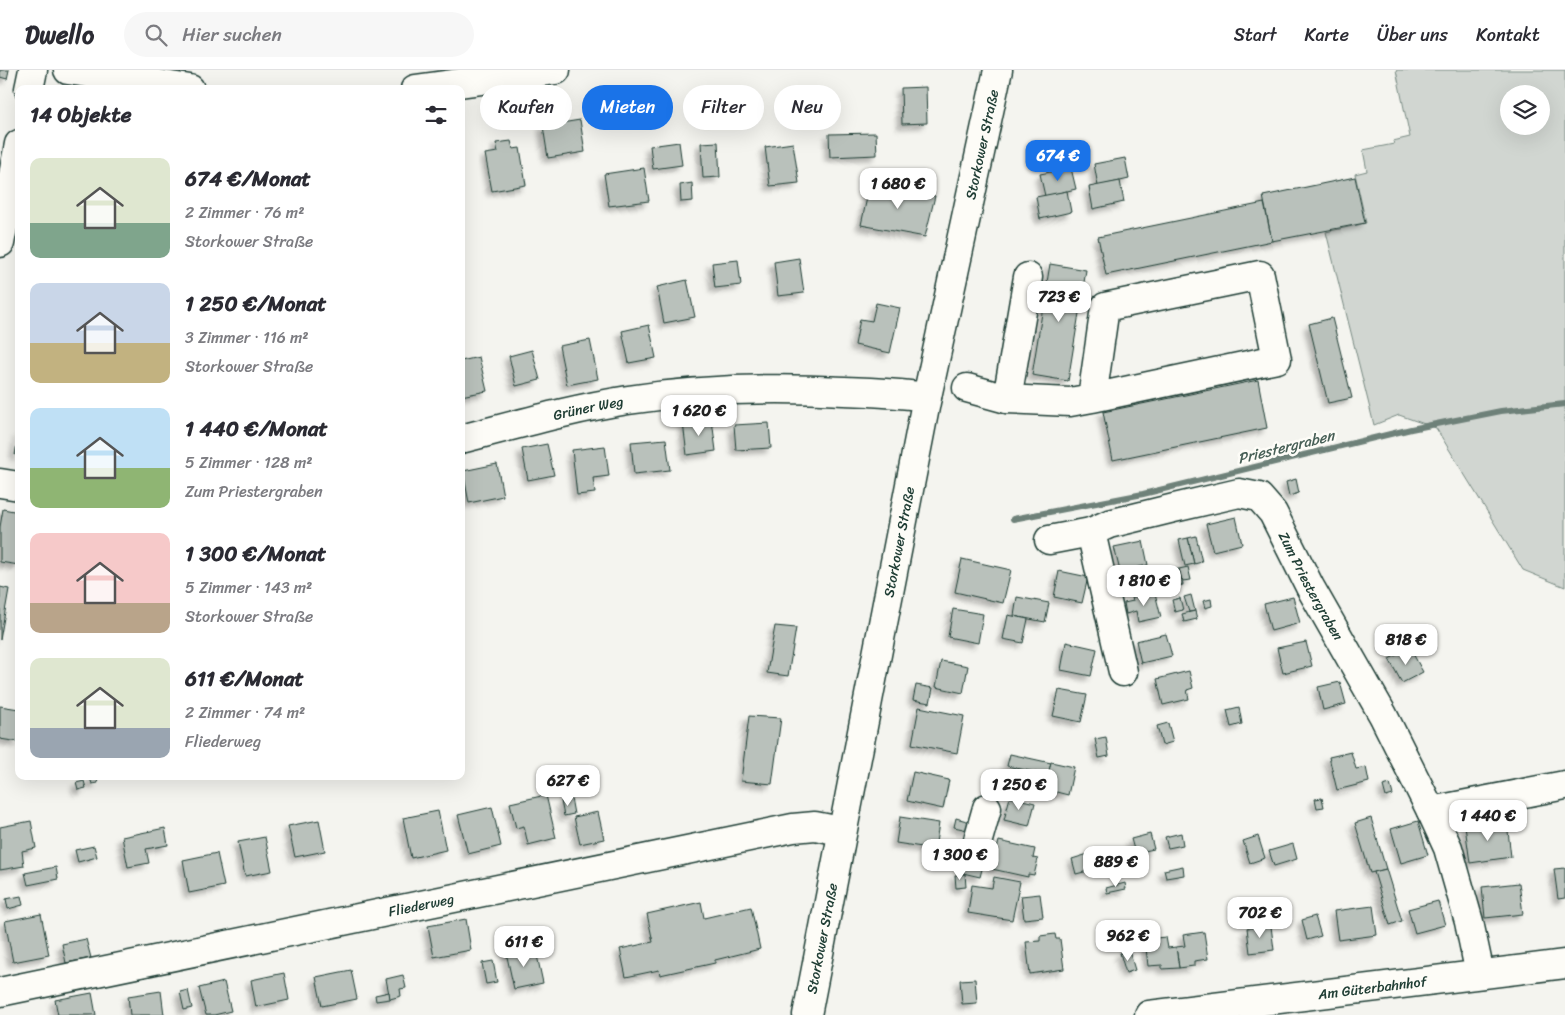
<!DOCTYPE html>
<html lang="de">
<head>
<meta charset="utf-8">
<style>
  body { margin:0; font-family:Sriracha,sans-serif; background:#f7f7f7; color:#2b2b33; height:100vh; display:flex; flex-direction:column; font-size:19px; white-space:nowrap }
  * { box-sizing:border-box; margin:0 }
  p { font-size:16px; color:#7c7c81 }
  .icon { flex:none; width:28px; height:28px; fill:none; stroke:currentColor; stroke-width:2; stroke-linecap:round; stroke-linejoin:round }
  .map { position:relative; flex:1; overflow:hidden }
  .details { position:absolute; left:15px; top:15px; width:450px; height:695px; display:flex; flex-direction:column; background:#fff; border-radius:10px; box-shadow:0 5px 20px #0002 }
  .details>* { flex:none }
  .guide { position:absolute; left:480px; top:15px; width:475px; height:45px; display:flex; gap:10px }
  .buttons { position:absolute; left:1500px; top:15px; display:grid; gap:10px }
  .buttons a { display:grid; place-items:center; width:50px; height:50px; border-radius:50%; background:#fff; box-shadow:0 5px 20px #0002; font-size:25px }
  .price { position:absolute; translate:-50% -42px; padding:0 11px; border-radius:10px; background:#fff; color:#222; font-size:16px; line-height:32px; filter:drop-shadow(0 1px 2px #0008) }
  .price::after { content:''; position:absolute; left:50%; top:30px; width:15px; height:11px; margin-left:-8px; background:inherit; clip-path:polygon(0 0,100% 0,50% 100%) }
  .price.active { background:#1a73e8; color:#fff }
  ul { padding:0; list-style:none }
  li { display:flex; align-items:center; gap:15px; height:125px; padding:0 15px }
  li span { display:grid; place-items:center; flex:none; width:140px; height:100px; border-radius:10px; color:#555 }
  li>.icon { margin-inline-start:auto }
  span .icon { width:60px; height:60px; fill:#fffc; stroke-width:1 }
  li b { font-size:21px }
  h2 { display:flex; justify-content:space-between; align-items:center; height:60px; padding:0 15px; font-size:21px }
  .chip { padding:0 18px; border-radius:22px; background:#fff; box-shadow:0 5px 20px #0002; font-size:18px; line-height:45px }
  .chip.active { background:#1a73e8; color:#fff }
  header { display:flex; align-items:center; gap:30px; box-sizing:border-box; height:70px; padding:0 25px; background:#fff; border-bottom:1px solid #e1e1e2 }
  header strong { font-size:24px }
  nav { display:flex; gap:28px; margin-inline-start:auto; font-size:18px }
  .search { width:350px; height:45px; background:#f7f7f7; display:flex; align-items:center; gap:12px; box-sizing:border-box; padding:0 18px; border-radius:28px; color:#7c7c81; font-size:19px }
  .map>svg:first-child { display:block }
</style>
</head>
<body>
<header>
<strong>Dwello</strong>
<div class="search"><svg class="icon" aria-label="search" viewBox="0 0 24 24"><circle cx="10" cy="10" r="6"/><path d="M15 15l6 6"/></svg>Hier suchen</div>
<nav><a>Start</a><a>Karte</a><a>Über uns</a><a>Kontakt</a></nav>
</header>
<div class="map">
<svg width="1565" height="945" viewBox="0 0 1565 945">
  <defs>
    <filter id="shadow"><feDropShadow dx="-4.5" dy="4.5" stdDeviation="2.5" flood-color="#0004"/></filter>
  </defs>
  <rect width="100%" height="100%" fill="#f4f4ef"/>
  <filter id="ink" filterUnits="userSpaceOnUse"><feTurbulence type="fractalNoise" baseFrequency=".02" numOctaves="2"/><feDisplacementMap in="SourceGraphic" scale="10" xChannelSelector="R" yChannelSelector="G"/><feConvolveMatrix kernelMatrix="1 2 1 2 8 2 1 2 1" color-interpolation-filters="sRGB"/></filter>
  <g filter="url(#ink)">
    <path fill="#d1d6d1" stroke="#788a82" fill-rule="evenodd" d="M1396,0h169v517l-42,-17 -87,-142 -37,-13 -25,10 -48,-193 40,-9 -11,-49 12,-3 -4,-21 31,-6 -1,-3 17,-4zM1509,24h32v32h-32z"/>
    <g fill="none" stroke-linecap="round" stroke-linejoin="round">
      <polyline stroke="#6e8179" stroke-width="6" points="1013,449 1143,424 1411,359 1501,341 1565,334"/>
    </g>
    <g fill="#b9c1bb" stroke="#1f3d34" filter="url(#shadow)">
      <polygon points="0,0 9,0 7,9 0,7"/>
      <polygon points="926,17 927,53 902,54 901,18"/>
      <polygon points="734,18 736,46 707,48 705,19"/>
      <polygon points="580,50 585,82 548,88 543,56"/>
      <polygon points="876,63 877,85 830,87 829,64"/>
      <polygon points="511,71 513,79 520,78 526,115 492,121 485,84 498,82 496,73"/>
      <polygon points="679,72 682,95 653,99 650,76"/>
      <polygon points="718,72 720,107 703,108 701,73"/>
      <polygon points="793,73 799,113 770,116 765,77"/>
      <polygon points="1125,88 1129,109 1098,116 1094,94"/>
      <polygon points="644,98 649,131 609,136 604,104"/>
      <polygon points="1071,98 1076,119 1045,126 1040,104"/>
      <polygon points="1355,107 1365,153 1272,171 1263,126"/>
      <polygon points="1120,111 1124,132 1093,139 1089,117"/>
      <polygon points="692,113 693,131 681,132 680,115"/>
      <polygon points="870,114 935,126 925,167 861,155"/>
      <polygon points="1067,121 1071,142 1040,149 1036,127"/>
      <polygon points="1264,133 1272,171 1106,205 1098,167"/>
      <polygon points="799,188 804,223 778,226 774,192"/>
      <polygon points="738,190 741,215 715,218 712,193"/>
      <polygon points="1050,194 1086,200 1068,311 1032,305"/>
      <polygon points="687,210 695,247 664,253 657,217"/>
      <polygon points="876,233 900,238 890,283 855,275 860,249 872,251"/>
      <polygon points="1332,248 1352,328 1328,333 1309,254"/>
      <polygon points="649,255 656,288 629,293 622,261"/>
      <polygon points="590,270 598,309 567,315 559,276"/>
      <polygon points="532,280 540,310 516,316 509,286"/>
      <polygon points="479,287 487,321 461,326 461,291"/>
      <polygon points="1258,310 1267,358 1113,390 1103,342"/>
      <polygon points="712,350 716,381 687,385 683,353"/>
      <polygon points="769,353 771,378 736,380 734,355"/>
      <polygon points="19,362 19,385 15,385"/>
      <polygon points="666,369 670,400 634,404 631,372"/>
      <polygon points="547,374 554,405 528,410 522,379"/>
      <polygon points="605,376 609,406 593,408 595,423 577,425 572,380"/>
      <polygon points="497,394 503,426 469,433 463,401"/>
      <polygon points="1296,409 1299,423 1289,426 1286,412"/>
      <polygon points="3,439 19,442 19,495 0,492 0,457"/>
      <polygon points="1236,447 1242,474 1213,481 1206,454"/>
      <polygon points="1196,466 1202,492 1194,494 1188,468"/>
      <polygon points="1188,468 1194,494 1185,496 1179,470"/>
      <polygon points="1143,471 1148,495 1120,501 1114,477"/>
      <polygon points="962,489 1011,500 1003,533 955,522"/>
      <polygon points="1188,497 1191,510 1182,511 1179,499"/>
      <polygon points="1179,499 1183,515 1170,517 1167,501"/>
      <polygon points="1059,501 1088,507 1082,533 1054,527"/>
      <polygon points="0,517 9,519 0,570"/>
      <polygon points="1155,523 1161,547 1138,552 1136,541 1126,544 1124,533 1133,531 1132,528"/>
      <polygon points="1191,525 1195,541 1189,542 1184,527"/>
      <polygon points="1017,527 1049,533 1045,552 1014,546"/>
      <polygon points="1293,527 1300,553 1271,561 1264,534"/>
      <polygon points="1180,528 1183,540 1175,542 1172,530"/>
      <polygon points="1211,529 1212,536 1205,538 1203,531"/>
      <polygon points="953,539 983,544 978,573 948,567"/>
      <polygon points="1195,541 1197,549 1184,552 1182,544"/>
      <polygon points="1008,545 1028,549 1023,573 1003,569"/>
      <polygon points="775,556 796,558 788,606 767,603"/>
      <polygon points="1166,564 1172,586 1141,593 1136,571"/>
      <polygon points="1066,572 1097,579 1091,606 1061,600"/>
      <polygon points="1306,572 1312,596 1283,603 1277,578"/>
      <polygon points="1410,578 1423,602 1402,613 1389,589"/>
      <polygon points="941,591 968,596 963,623 936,617"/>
      <polygon points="1189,601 1193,618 1187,620 1189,629 1163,635 1157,609"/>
      <polygon points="1340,612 1346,634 1323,640 1318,617"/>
      <polygon points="916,615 933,618 930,633 913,630"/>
      <polygon points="1059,620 1087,625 1081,652 1053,646"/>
      <polygon points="0,636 19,639 19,672 0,669"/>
      <polygon points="919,637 964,646 957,683 912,674"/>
      <polygon points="1239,637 1242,654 1231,657 1227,640"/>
      <polygon points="749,646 781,648 772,714 741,711"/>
      <polygon points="1168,653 1173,672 1162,675 1157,656"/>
      <polygon points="1106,667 1109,686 1099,688 1095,669"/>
      <polygon points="1351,682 1356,699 1366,697 1369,712 1337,720 1329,687"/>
      <polygon points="1010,684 1051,693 1048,705 1007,696"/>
      <polygon points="1051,692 1074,697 1068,725 1045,719"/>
      <polygon points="913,702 949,710 943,739 907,731"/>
      <polygon points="96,706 98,713 92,714 90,708"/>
      <polygon points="84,711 86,718 78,720 76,713"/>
      <polygon points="1390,714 1393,725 1386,727 1383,716"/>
      <polygon points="546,725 556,768 528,775 524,756 516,758 510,733"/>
      <polygon points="1010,727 1035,733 1029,756 1004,750"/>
      <polygon points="571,728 574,744 564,746 561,731"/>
      <polygon points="1322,728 1324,737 1317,738 1315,729"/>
      <polygon points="492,737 501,776 468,784 458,745"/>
      <polygon points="438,741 446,780 411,788 403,748"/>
      <polygon points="598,742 604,769 580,774 574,747"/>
      <polygon points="900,747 939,753 935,779 896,773"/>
      <polygon points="956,748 974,753 972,761 954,757"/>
      <polygon points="1371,748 1386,799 1370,803 1355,753"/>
      <polygon points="319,750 325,781 295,787 288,756"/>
      <polygon points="31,751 36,778 22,781 24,796 0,800 0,757"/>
      <polygon points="1418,751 1428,785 1401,793 1391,759"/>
      <polygon points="1507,752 1511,787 1470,793 1465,756"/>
      <polygon points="165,758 168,775 146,779 149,793 128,797 122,767"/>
      <polygon points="1181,763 1183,775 1168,778 1165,767"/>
      <polygon points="1150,764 1154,779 1135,783 1131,769"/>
      <polygon points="1258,766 1265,788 1250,793 1243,771"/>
      <polygon points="265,767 272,801 245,806 238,772"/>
      <polygon points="999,771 1035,779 1033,788 1038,789 1034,805 1028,804 1028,807 992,799"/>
      <polygon points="1293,774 1297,789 1274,796 1269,781"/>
      <polygon points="94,776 97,787 78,792 75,780"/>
      <polygon points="969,776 987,780 980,807 963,803"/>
      <polygon points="217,783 224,816 189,823 183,790"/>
      <polygon points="1088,784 1092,800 1076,804 1072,789"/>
      <polygon points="1183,796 1184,805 1166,808 1164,800"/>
      <polygon points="56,797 58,809 28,815 25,803"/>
      <polygon points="1565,798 1565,828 1558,829 1554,799"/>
      <polygon points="1386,799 1402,851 1390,855 1374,802"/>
      <polygon points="965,804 966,817 956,818 955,805"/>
      <polygon points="994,807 1020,812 1012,850 968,843 972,815 992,818"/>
      <polygon points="1125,813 1126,819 1107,823 1106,818"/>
      <polygon points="1519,813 1523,844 1485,848 1482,817"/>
      <polygon points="1040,824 1043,847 1024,849 1021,826"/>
      <polygon points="21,826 23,835 8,839 6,829"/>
      <polygon points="1438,831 1445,855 1415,863 1408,839"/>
      <polygon points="701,832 704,848 751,837 760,879 715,890 715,893 660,905 659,900 626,907 620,879 653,872 647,844"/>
      <polygon points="1373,836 1377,865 1338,870 1334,841"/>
      <polygon points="41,844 49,885 13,892 5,851"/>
      <polygon points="1315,846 1321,866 1307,870 1302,850"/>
      <polygon points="466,849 471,880 434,887 428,856"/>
      <polygon points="1271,856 1274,880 1250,883 1247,858"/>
      <polygon points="1204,862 1208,889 1194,891 1194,896 1179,898 1176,877 1185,876 1183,865"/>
      <polygon points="1055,864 1056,869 1060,869 1064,899 1030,904 1026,872 1040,871 1040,866"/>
      <polygon points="1166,867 1168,878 1176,877 1179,898 1162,899 1162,895 1148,896 1145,869"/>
      <polygon points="86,869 91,888 66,893 62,874"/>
      <polygon points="535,876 543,913 514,919 506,882"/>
      <polygon points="1129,880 1135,900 1126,903 1120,883"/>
      <polygon points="493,891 497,912 486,914 482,893"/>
      <polygon points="351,900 357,929 322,936 316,907"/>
      <polygon points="284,903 289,930 256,937 251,910"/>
      <polygon points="403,905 406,918 400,919 401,926 390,929 386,909"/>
      <polygon points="975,909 977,933 962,934 960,910"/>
      <polygon points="224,912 231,941 214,945 206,945 199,918"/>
      <polygon points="188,920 192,938 184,940 180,922"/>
      <polygon points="161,921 164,945 130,945 128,926"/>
      <polygon points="389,922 390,929 376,931 375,925"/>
      <polygon points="92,923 96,945 58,945 55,930"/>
    </g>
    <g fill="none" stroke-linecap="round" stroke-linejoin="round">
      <g stroke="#1f3d34" stroke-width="31">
        <g id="minor">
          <polyline points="68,0 190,19"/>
          <polyline points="29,19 33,0"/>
          <polyline points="415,19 556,0"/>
          <polyline points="0,173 19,74"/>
          <polyline points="967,318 1007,329 1070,332 1092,328 1277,289 1260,205 1105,237 1092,328"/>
          <polyline points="1007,329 1028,207"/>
          <path id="s1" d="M461,369c55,-14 110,-30 167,-39 71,-11 143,-13 216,-9 28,1 55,2 83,6"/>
          <polyline points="0,413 19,416"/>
          <polyline points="1091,462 1123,602"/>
          <path id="s2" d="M1049,470l42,-8 18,-8 65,-16 65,-15 20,4 14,16 37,74 73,128 48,96 17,37 21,74 11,52"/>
          <polyline points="1431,741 1565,715"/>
          <polyline points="978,770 987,738"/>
          <path id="s3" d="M0,922l793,-164 22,-2 26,5"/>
          <path id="s4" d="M1149,945l416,-51"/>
        </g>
      </g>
      <g stroke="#1f3d34" stroke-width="31">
        <g id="major">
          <path id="s5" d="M807,945l120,-618 71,-327"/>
        </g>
      </g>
      <use href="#minor" stroke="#fdfcf7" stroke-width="28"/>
      <use href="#major" stroke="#fdfcf7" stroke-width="28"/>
    </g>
  </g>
  <g text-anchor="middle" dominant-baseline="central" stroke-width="5" stroke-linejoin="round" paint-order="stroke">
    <g font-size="14" fill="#1f3d34" stroke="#fdfcf7">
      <text stroke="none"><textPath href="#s5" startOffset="888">Storkower Straße</textPath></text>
      <text stroke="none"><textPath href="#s1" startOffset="131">Grüner Weg</textPath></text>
      <text stroke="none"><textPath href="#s5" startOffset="482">Storkower Straße</textPath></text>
      <text stroke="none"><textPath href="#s2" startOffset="320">Zum Priestergraben</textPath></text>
      <text stroke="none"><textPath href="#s3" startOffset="430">Fliederweg</textPath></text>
      <text stroke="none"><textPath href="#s5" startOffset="78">Storkower Straße</textPath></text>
      <text stroke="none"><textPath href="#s4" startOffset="225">Am Güterbahnhof</textPath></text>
    </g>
    <g font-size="15" font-style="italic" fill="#475f56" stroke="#fdfcf7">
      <text transform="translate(1286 377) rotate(-14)">Priestergraben</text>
    </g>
  </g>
</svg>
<div class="buttons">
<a><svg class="icon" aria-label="layers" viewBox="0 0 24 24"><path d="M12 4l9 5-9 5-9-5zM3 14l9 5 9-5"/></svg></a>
</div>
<b class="price active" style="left:1058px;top:112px">674 €</b>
<b class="price" style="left:898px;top:140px">1 680 €</b>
<b class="price" style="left:1059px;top:253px">723 €</b>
<b class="price" style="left:699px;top:367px">1 620 €</b>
<b class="price" style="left:1144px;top:537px">1 810 €</b>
<b class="price" style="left:1406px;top:596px">818 €</b>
<b class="price" style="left:568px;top:737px">627 €</b>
<b class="price" style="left:1019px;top:741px">1 250 €</b>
<b class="price" style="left:1488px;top:772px">1 440 €</b>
<b class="price" style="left:960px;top:811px">1 300 €</b>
<b class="price" style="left:1116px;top:818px">889 €</b>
<b class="price" style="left:1260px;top:869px">702 €</b>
<b class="price" style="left:1128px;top:892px">962 €</b>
<b class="price" style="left:524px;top:898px">611 €</b>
<div class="guide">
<a class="chip">Kaufen</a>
<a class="chip active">Mieten</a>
<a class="chip">Filter</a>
<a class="chip">Neu</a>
</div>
<section class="details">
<h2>14 Objekte<svg class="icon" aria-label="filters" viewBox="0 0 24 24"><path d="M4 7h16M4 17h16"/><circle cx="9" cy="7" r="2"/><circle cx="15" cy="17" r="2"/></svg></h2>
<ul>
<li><span style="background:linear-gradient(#dfe7d0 65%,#7fa58c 0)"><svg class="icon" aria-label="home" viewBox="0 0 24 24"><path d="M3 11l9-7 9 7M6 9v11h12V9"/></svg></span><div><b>674 €/Monat</b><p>2 Zimmer · 76 m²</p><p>Storkower Straße</p></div></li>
<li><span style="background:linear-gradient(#c9d6e8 60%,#c2b280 0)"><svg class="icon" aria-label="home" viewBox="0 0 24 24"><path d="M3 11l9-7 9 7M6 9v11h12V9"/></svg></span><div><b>1 250 €/Monat</b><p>3 Zimmer · 116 m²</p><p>Storkower Straße</p></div></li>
<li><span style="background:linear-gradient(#bfe0f5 60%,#8fb573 0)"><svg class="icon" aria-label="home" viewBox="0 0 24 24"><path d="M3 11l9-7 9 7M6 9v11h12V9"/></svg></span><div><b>1 440 €/Monat</b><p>5 Zimmer · 128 m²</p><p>Zum Priestergraben</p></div></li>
<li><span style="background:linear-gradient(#f6c9c9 70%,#b9a48a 0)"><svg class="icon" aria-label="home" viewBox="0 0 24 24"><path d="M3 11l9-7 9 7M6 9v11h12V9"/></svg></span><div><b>1 300 €/Monat</b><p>5 Zimmer · 143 m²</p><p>Storkower Straße</p></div></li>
<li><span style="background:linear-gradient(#dfe7d0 70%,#9aa5b1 0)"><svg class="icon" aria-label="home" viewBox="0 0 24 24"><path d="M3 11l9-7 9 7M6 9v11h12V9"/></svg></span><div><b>611 €/Monat</b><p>2 Zimmer · 74 m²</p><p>Fliederweg</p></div></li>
</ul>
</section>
</div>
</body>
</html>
